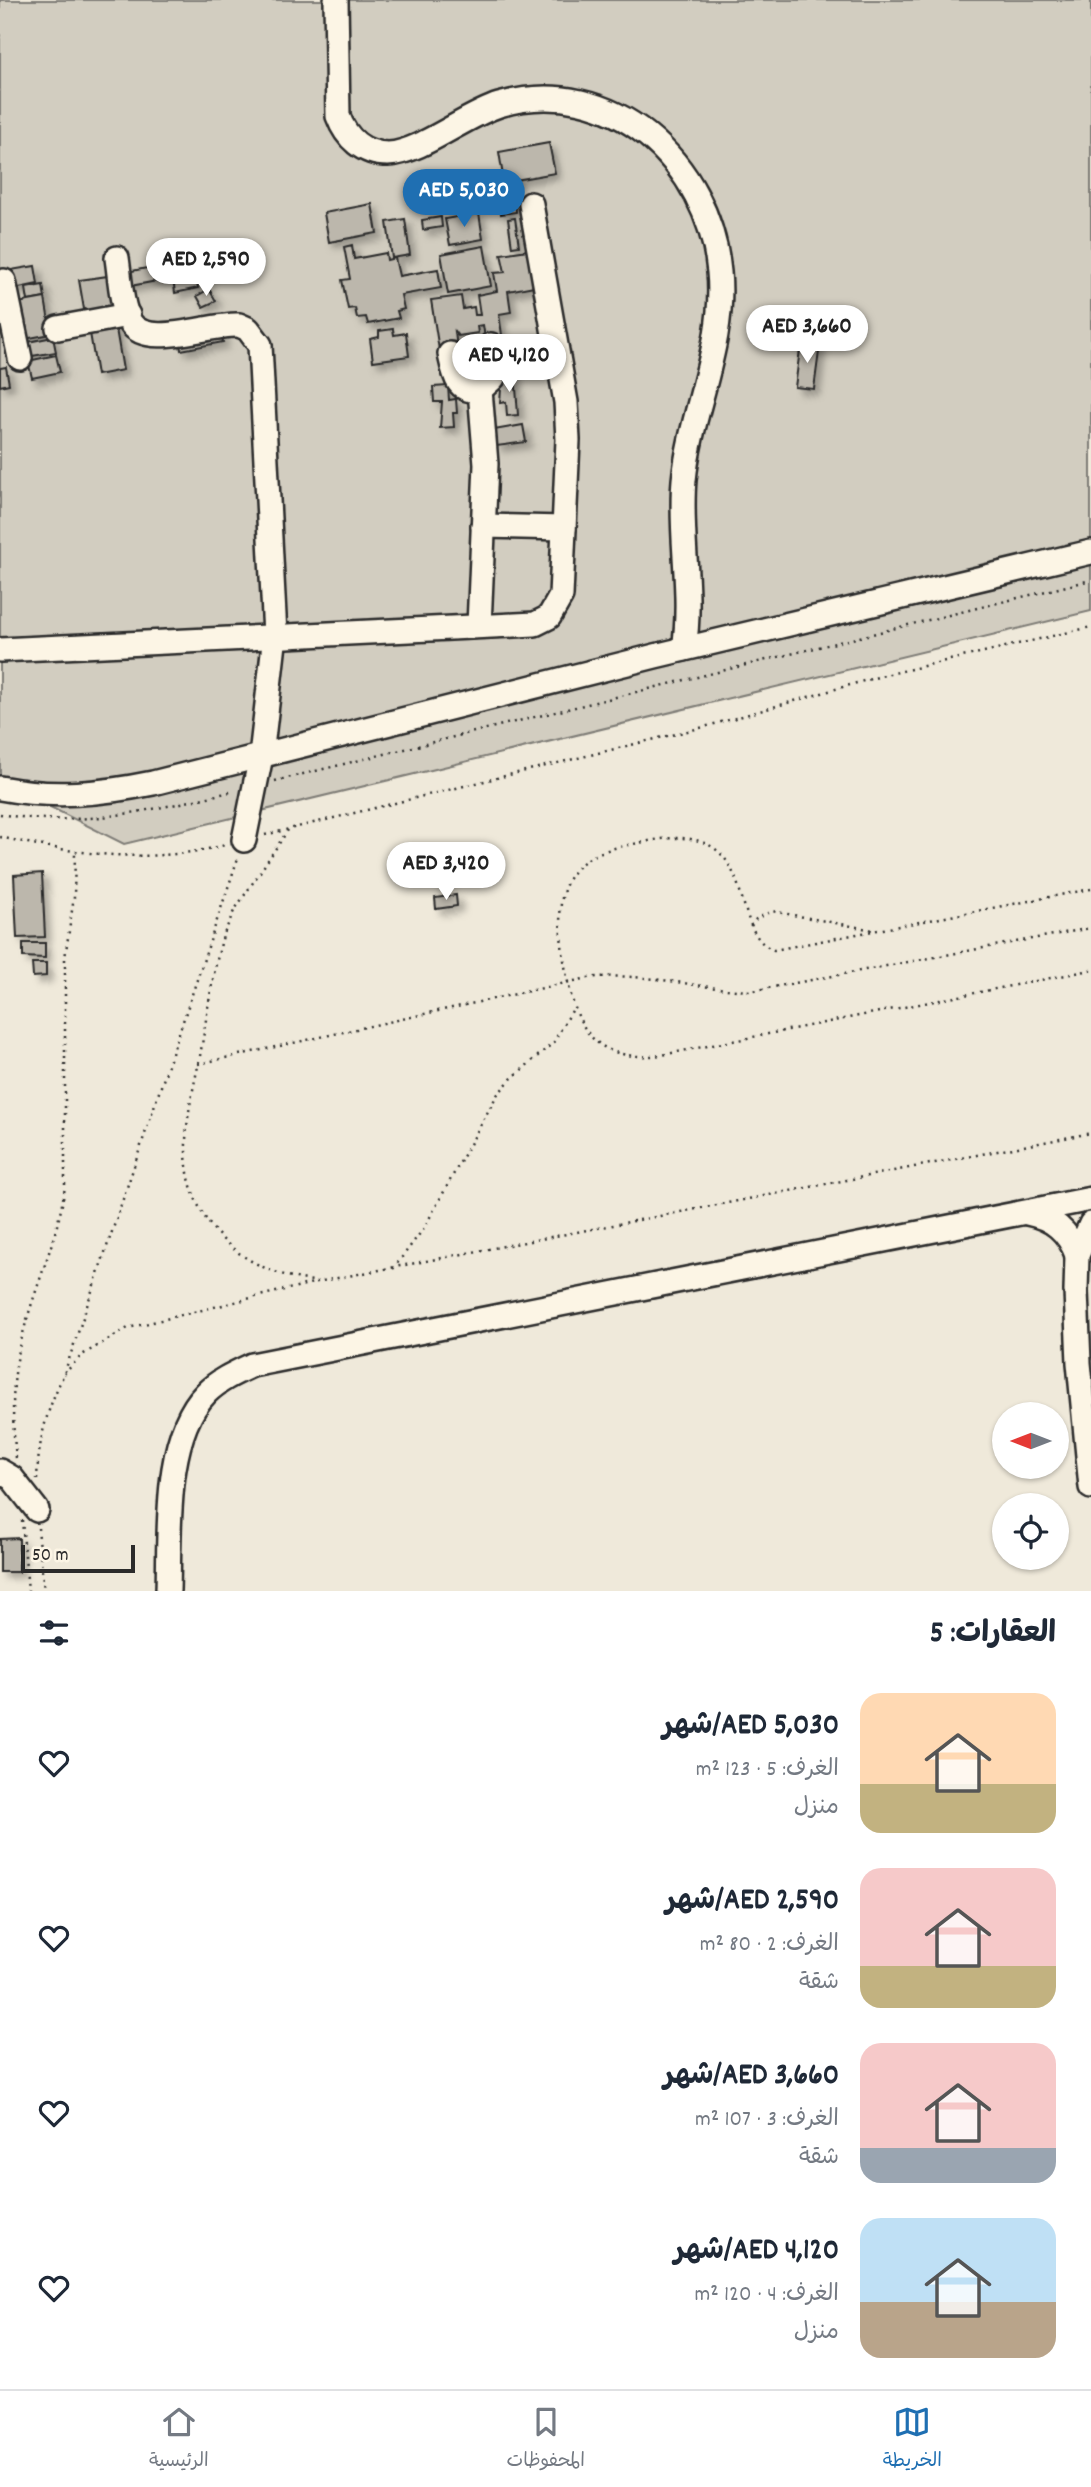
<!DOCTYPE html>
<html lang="ar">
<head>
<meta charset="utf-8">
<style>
  body { margin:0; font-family:Dekko,"Playpen Sans Arabic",sans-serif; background:#f2f2f3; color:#1f2937; direction:rtl; height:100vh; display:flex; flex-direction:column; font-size:26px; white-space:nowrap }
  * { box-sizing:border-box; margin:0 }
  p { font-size:23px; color:#747a83 }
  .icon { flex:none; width:38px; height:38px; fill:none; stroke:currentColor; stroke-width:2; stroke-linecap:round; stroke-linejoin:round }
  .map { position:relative; height:1591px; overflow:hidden; direction:ltr }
  .panel { display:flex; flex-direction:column; background:#fff; flex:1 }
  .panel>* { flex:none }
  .needle { width:46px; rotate:270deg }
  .fabs { position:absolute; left:992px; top:1402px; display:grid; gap:14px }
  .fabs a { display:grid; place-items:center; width:77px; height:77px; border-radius:50%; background:#fff; box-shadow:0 2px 5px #0004; font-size:35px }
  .scale { position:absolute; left:21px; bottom:18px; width:114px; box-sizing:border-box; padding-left:7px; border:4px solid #2b2b2b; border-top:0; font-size:19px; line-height:24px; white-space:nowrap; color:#2b2b2b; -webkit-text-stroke:5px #fcf5e5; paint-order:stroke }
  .price { position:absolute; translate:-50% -60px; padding:0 16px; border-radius:24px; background:#fff; color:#222; font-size:23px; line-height:46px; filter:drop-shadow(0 2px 4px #0008) }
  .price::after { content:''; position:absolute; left:50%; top:42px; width:21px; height:16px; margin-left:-10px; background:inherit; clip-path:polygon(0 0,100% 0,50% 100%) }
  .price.on { background:#1f6fb2; color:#fff }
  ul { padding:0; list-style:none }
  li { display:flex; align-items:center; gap:21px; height:175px; padding:0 35px }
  li span { display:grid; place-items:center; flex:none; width:196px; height:140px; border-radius:21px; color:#555 }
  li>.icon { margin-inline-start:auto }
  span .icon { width:84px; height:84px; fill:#fffc; stroke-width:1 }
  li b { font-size:30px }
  h2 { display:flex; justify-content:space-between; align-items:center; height:84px; padding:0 35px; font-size:30px }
  .tab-bar { display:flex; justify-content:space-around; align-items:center; height:98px; border-top:2px solid #e0e1e3; background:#fff; font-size:19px; color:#747a83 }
  .tab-bar a { display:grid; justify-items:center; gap:4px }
  .tab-bar .on { color:#1f6fb2 }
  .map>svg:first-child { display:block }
</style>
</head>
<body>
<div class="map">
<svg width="1091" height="1591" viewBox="0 0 1091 1591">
  <defs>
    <filter id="shadow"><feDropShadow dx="5.5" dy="5.5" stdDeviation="3.5" flood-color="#0004"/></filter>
  </defs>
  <rect width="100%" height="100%" fill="#efe9da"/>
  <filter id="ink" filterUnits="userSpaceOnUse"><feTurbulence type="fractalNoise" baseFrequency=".0143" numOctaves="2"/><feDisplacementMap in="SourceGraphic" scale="14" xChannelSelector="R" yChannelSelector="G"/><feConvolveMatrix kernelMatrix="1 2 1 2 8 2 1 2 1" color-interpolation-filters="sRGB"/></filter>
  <g filter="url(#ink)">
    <polygon fill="#d2cdc0" stroke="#7e7c76" stroke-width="2" points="0,0 1091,0 1091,611 124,844 0,782"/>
    <g fill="#bcb7ac" stroke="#2b2b2b" stroke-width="2" filter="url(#shadow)">
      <polygon points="549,143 555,173 504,182 499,152"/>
      <polygon points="515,200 516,212 501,214 500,202"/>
      <polygon points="372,204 377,233 329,242 324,213"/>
      <polygon points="479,213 483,239 450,245 445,219"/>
      <polygon points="441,217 442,227 423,230 422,220"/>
      <polygon points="515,218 519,246 512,247 508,219"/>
      <polygon points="405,219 410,255 392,258 387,222"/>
      <polygon points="352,245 354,259 386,253 387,260 395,258 399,276 438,269 441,288 401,295 404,309 397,311 399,318 368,324 366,317 357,318 355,308 348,309 342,280 350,279 344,247"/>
      <polygon points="484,246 491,286 448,294 441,254"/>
      <polygon points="246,248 249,263 195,273 198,288 175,293 173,278 125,287 122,273"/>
      <polygon points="528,250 534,286 508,291 511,312 499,314 502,335 485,338 483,325 477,326 478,333 458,336 455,332 457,348 439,350 431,300 461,296 463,309 474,307 475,315 480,315 477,295 497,291 494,273 505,272 501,254"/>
      <polygon points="35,266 38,284 14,289 11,270"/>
      <polygon points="108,276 113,310 85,315 79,280"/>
      <polygon points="43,285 45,298 28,301 26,288"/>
      <polygon points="209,289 216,301 203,307 197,296"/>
      <polygon points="45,298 51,334 19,340 12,304"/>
      <polygon points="115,323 123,370 97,375 89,327"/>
      <polygon points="393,329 394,335 406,333 409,356 373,361 370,339 379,337 379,331"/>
      <polygon points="221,332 223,342 181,350 179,340"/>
      <polygon points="53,337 56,352 26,357 23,343"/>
      <polygon points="801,342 820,344 814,389 795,387"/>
      <polygon points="56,355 60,372 32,378 28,361"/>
      <polygon points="6,367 9,384 0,386 0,368"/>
      <polygon points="515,374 518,415 507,416 506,402 500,403 502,375"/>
      <polygon points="448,386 449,400 456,399 457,413 453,413 454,427 440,428 442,402 434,402 433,387"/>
      <polygon points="523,425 526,442 497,446 494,430"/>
      <polygon points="42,873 45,937 17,938 14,875"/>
      <polygon points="456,895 457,906 436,909 435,898"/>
      <polygon points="23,943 45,943 45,958 23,957"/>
      <polygon points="32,963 46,963 46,976 33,977"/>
      <polygon points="19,1538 19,1572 0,1572 0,1539"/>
    </g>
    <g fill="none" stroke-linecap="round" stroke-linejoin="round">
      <g stroke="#2b2b2b" stroke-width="28">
        <g id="minor">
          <path d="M336,0l2,116c8,22 25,38 50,38 32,-1 78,-39 111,-49 113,-33 210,58 220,167 7,72 -28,137 -35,208 -5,56 9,113 0,169"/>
          <path d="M117,258c3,20 4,47 13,64 16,28 81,1 109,3l9,4 12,16 15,290 -14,121 -17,84"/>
          <polyline points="4,281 20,358"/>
          <polyline points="58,328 128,315"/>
          <path d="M450,354c4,18 6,39 30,36l13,-12 -2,-33"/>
          <polyline points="483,526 564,528"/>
          <polyline points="479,626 486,464 480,390"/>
          <polyline points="0,650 535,624 549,617 561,596 568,440 566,402 531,204"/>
          <path d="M0,788c53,10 100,6 153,-5l502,-127 436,-104"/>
          <path d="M1027,1213c26,5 41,18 50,42"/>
          <polyline points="1091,1224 1077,1255 1076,1291 1079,1363 1091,1487"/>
          <polyline points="0,1471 12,1478 37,1510"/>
          <path d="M168,1591c2,-58 -5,-154 38,-198 13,-13 29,-20 46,-28l839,-166"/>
        </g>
      </g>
      <g stroke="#2b2b2b" stroke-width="2.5" stroke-dasharray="2 5" stroke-linecap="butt">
        <polyline points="275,781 1091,580"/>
        <path d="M0,814c84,15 153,-5 235,-23"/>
        <path d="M288,830l-54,81 -11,25c-11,39 -16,80 -23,120 -6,31 -15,64 -14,95 1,74 58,122 128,130"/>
        <polyline points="265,835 704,727 881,676 1091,627"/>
        <path d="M0,837c75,17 149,28 225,8"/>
        <path d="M1091,889l-317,61c-50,-18 -9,-132 -125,-109 -19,4 -39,6 -56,15 -41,22 -34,66 -29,104 10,62 24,104 98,95l429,-85"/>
        <polyline points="751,926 756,919 772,911 873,930"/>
        <path d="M198,1064l390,-86c57,-7 108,11 164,13l339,-63"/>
        <polyline points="393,1269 424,1228 497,1095 511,1079 553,1043 573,1009"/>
        <polyline points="64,1374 82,1355 128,1328 317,1282 1091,1133"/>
        <path d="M16,1458c-4,-38 -5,-75 4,-112 12,-54 38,-105 45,-160v-228l9,-61 1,-44"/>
        <path d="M37,1480c1,-39 10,-71 27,-106l174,-516"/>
        <polyline points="22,1520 28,1591"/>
        <polyline points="38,1528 44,1591"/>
      </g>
      <use href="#minor" stroke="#fcf5e5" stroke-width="23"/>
    </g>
  </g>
</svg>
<div class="fabs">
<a><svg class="needle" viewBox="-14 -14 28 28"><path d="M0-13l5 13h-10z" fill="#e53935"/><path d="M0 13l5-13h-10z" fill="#747a83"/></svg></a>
<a><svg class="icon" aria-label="locate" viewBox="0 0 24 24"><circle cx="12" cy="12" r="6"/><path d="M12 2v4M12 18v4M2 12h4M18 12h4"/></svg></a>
</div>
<div class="scale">50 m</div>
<b class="price on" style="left:464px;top:229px">AED 5,030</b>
<b class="price" style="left:206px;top:298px">AED 2,590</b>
<b class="price" style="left:807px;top:365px">AED 3,660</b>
<b class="price" style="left:509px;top:394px">AED 4,120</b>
<b class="price" style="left:446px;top:902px">AED 3,420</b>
</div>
<section class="panel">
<h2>العقارات: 5<svg class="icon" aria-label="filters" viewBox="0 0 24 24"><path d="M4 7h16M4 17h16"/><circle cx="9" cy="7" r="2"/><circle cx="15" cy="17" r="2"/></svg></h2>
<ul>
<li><span style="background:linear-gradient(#ffd9b3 65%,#c2b280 0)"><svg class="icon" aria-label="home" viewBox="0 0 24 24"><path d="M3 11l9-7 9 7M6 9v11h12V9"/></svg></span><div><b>AED 5,030/شهر</b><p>الغرف: 5 · 123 m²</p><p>منزل</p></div><svg class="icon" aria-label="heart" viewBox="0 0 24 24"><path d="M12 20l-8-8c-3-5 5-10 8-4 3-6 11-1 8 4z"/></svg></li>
<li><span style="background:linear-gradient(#f6c9c9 70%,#c2b280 0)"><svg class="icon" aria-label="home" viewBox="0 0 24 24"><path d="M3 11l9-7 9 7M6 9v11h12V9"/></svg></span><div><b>AED 2,590/شهر</b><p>الغرف: 2 · 80 m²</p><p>شقة</p></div><svg class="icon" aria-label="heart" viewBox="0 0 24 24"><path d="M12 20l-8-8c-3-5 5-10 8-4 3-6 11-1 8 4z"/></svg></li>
<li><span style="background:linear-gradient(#f6c9c9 75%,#9aa5b1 0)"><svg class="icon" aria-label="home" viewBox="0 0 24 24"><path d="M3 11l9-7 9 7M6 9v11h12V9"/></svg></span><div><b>AED 3,660/شهر</b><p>الغرف: 3 · 107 m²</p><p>شقة</p></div><svg class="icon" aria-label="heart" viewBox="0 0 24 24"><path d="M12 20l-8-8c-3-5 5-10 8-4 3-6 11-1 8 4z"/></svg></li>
<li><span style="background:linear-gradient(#bfe0f5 60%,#b9a48a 0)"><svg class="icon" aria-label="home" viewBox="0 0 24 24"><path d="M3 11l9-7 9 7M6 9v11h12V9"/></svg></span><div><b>AED 4,120/شهر</b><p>الغرف: 4 · 120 m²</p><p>منزل</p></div><svg class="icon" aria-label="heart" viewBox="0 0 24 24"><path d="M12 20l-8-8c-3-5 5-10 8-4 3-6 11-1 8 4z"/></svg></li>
</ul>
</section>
<nav class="tab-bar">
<a class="on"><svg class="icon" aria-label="map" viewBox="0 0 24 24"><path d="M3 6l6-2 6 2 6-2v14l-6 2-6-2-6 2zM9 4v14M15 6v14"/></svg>الخريطة</a>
<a><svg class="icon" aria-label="saved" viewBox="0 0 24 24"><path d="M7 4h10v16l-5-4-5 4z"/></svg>المحفوظات</a>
<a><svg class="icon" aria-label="home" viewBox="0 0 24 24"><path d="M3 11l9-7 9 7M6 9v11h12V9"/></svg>الرئيسية</a>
</nav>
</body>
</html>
